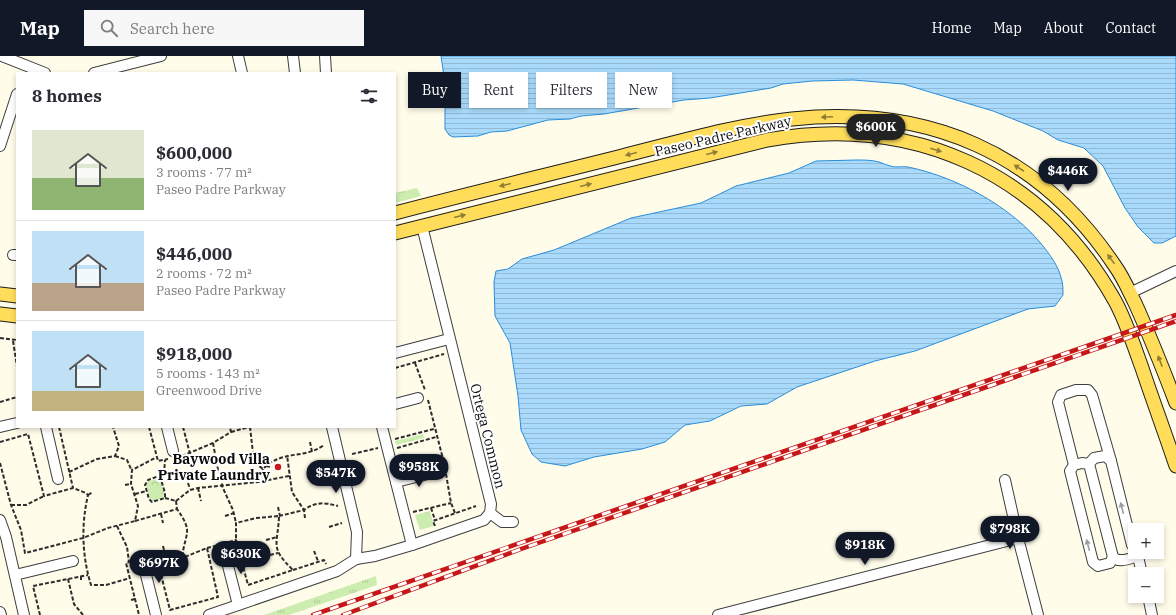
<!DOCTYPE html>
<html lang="en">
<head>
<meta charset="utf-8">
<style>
  body { margin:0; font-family:"IBM Plex Serif",serif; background:#f7f7f7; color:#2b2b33; height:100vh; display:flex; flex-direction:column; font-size:15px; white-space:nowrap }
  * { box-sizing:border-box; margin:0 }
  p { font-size:13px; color:#7c7c81 }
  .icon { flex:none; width:22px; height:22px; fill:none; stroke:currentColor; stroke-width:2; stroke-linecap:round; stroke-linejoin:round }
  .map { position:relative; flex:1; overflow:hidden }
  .sheet { position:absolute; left:16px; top:16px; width:380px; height:356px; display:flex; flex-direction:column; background:#fff; border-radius:0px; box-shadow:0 2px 6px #0003 }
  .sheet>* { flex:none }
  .guide { position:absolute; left:408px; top:16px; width:380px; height:36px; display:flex; gap:8px }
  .tools { position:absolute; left:1128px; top:467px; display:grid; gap:8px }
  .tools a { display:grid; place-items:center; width:36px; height:36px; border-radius:0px; background:#fff; box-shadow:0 2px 6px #0003; font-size:20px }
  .price { position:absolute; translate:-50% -34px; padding:0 9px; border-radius:14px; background:#111827; color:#fff; font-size:13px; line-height:26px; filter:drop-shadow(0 1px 2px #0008) }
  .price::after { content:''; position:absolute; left:50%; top:24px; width:12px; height:9px; margin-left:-6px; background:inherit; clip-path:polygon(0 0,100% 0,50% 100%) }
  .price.current { background:#222; color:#fff }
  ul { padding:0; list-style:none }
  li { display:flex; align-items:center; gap:12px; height:100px; padding:0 16px }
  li+li { border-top:1px solid #e1e1e2 }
  li span { display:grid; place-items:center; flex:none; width:112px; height:80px; border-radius:0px; color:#555 }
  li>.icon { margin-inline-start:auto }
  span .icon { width:48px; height:48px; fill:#fffc; stroke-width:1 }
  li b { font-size:17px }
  h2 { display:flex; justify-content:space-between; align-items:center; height:48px; padding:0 16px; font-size:17px }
  .chip { padding:0 14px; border-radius:0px; background:#fff; box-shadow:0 2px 6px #0003; font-size:14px; line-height:36px }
  .chip.current { background:#111827; color:#fff }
  header { display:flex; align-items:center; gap:24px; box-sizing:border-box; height:56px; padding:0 20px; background:#111827; color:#fff }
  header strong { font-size:19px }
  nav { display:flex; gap:22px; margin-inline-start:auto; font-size:14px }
  .search { width:280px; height:36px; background:#f7f7f7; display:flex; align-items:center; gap:10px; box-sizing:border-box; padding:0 14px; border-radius:0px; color:#7c7c81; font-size:15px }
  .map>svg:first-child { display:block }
</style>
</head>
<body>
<header>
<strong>Map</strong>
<div class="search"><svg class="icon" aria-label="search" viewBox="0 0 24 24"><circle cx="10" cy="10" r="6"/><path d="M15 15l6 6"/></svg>Search here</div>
<nav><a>Home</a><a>Map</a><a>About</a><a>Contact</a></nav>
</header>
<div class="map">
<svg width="1176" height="559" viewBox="0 0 1176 559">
  <defs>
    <pattern id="grass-tufts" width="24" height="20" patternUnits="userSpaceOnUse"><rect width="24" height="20" fill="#cdecb0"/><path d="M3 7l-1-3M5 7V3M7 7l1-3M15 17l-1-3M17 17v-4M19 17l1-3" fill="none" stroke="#afc996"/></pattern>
    <pattern id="park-crowns" width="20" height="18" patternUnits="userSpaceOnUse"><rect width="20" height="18" fill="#cdecb0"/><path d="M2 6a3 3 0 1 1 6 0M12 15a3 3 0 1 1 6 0" fill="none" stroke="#afc996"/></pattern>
    <pattern id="water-rules" width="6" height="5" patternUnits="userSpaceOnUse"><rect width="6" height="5" fill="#a9dafb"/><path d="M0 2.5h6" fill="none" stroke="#90bad6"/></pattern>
  </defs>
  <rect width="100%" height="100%" fill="#fffcea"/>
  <g fill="url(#grass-tufts)">
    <polygon points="417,132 421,140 395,147 395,137"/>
    <polygon points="423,378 424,382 396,389 395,385"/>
    <polygon points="430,455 434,470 420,474 415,459"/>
    <polygon points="376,520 377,529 289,559 264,559"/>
  </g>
  <polygon fill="url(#park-crowns)" points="157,423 161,425 164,439 163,442 153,445 150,442 146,429 148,425"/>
  <g fill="url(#water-rules)" stroke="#2a8dd9">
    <polygon points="441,0 1176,0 1176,180 1162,187 1154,187 1138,171 1125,152 1103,110 1084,92 1058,84 1043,75 993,55 903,28 853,24 812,25 783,28 771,32 710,42 684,44 604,58 581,60 570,63 548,64 507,75 491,76 478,80 453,81 449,79 445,73 445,27"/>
    <path d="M857,104c7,0 15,0 22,2 4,1 7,3 11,4 6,2 12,0 18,1 49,10 104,40 135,79 12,15 21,29 20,49l-8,11 -27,3 -113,42 -40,10 -78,26 -30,17 -26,2 -31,15 -25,4 -20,17 -23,7 -48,8 -29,9 -24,-4 -9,-8 -11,-24 -3,-34 -8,-53 -15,-27 -1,-34 2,-11 12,-2 14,-10 32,-9 77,-32 70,-15 35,-17 53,-13 27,-12z"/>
  </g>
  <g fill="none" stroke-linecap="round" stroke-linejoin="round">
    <g stroke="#3e3e3e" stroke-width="12">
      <g id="minor">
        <polyline points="2,0 45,17"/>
        <polyline points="238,0 242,17"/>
        <polyline points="293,0 295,17"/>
        <polyline points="325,0 326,17"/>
        <polyline points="94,17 161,0"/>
        <polyline points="0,90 17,38"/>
        <polyline points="13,199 17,199"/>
        <polyline points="1130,237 1176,215"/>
        <polyline points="395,297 449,283"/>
        <polyline points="395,348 418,342"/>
        <polyline points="0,371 17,367"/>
        <polyline points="46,371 58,423"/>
        <polyline points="167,371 173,395"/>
        <polyline points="332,371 357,476 356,503"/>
        <polyline points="382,371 412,489"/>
        <polyline points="1089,408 1082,407 1074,409 1070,415 1093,506 1098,510 1110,507 1113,501 1089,408 1094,402 1105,400 1111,405 1132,489 1135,493"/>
        <polyline points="1074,409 1058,346 1061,339 1076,334 1088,334 1092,339 1111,405"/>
        <polyline points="1005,424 1018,482 1038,559"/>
        <polyline points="396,426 436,416"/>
        <polyline points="490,457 502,466 513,466"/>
        <polyline points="0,464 6,481 24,559"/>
        <polyline points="224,494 238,549"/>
        <polyline points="1137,496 1142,518"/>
        <path d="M1113,501c6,7 17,1 25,-1"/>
        <polyline points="142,503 156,559"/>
        <polyline points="15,519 73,505"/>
        <polyline points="1148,540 1152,559"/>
        <polyline points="0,556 1,559"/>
        <polyline points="209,559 337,515 356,503 375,500 412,489 484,464 490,457 491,448 422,170"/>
        <polyline points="718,559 1018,482"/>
      </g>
    </g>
    <g stroke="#1c1c1c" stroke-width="15">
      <g id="major">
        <path d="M395,157c76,-20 152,-38 227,-57 56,-14 113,-31 170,-37 135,-14 247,33 323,147 8,11 14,25 20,37 15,33 28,66 41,100"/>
        <path d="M395,177l372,-93c145,-26 275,31 348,161 11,20 19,45 27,67 11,33 23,65 34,98"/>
        <polyline points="0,238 17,240"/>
        <polyline points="0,258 17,260"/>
      </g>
    </g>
    <g stroke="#2d2d2d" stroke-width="2" stroke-dasharray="4 2" stroke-linecap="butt">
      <polyline points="0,282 17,284"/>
      <polyline points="13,285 17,310"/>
      <polyline points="415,307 425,334"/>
      <polyline points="395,312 444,298"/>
      <polyline points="428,344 445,411"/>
      <polyline points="0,346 17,341"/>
      <polyline points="59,371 73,432"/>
      <polyline points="149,371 158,405 168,403"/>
      <polyline points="183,371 190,398"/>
      <path d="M250,371l4,35 9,7c20,-20 40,-9 61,-24"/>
      <polyline points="231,376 249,371"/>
      <polyline points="395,383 434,373"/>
      <path d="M0,386l28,-8 16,62 29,-8 13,5 2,2c-7,30 -6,61 3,90h15l24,-7"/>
      <polyline points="310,386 312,396"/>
      <polyline points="213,387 218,414 222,422 222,430 233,454 236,467"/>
      <polyline points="397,392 436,381"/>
      <polyline points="352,398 378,392"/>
      <polyline points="115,400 127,404 131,413"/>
      <polyline points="182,400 213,387 231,376 230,371"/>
      <polyline points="181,401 183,407"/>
      <polyline points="0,407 11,449 21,474 25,497 83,482 108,472 135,465 138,450 131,428 132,414 157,401"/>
      <polyline points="266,410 272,411"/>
      <polyline points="319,411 328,409"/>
      <polyline points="69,416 97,403 115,400 119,390 113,371"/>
      <polyline points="446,418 451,447 455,457"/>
      <polyline points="160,420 165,437 165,442 152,446 149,443 145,429 148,424 164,418 165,404"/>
      <polyline points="258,426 263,413"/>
      <polyline points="188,427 190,433"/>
      <polyline points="323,427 332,425"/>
      <polyline points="125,429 131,428"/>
      <polyline points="198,432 201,445"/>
      <polyline points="135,438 147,435"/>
      <polyline points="88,439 93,436"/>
      <polyline points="165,442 176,445"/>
      <polyline points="176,445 190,434 198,432 258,426 289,420"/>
      <polyline points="176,445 177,453"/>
      <polyline points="11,449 26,449 44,440"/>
      <polyline points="278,451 280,460"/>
      <polyline points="431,452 435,464"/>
      <polyline points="413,456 451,447"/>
      <polyline points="161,458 163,467"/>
      <polyline points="225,460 234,457"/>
      <polyline points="279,460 304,454 292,436 287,399"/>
      <path d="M305,462l-1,-8c11,-8 20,-8 34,-4"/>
      <path d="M135,465l42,-12c17,24 8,23 5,49"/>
      <polyline points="117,470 127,491 129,506 126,507 139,559"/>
      <polyline points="435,470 433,465 476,450"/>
      <polyline points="329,471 342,467"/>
      <polyline points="266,484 277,481"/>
      <path d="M229,486l7,-2 12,45 45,-15c-24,-23 -15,-25 -14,-54l-23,2 -20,5v17"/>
      <polyline points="163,490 165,498"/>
      <polyline points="207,492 215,490"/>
      <polyline points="238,493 245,491"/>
      <polyline points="314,495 318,505"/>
      <polyline points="270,499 278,497"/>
      <polyline points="150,501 161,498 182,502 207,492 218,541 170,554 156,499"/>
      <polyline points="242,505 248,504"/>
      <polyline points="293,514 324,504 326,508"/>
      <polyline points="81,520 81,526"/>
      <polyline points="68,523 74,548 83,559"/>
      <polyline points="131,544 135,543"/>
      <polyline points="40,559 33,530 88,519"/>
    </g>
    <use href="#minor" stroke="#fff" stroke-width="10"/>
    <use href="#major" stroke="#ffdd5a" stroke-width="13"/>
    <g stroke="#c6181a" stroke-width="4.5">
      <g id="rail">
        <polyline points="313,559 1176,259"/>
        <polyline points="343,559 521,493 1176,265"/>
      </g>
    </g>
    <use href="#rail" stroke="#fff" stroke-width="3" stroke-dasharray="9" stroke-linecap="butt"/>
  </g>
  <defs><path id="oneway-solid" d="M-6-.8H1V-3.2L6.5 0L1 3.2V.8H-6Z"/></defs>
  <g fill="#917e36">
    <use href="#oneway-solid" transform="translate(827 61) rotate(178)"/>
    <use href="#oneway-solid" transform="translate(936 94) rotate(17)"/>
    <use href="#oneway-solid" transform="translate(712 97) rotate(-14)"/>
    <use href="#oneway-solid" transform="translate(631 98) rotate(166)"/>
    <use href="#oneway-solid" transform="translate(1019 112) rotate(-147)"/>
    <use href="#oneway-solid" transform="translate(505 129) rotate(166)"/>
    <use href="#oneway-solid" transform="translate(586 129) rotate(-14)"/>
    <use href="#oneway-solid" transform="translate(460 160) rotate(-14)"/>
    <use href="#oneway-solid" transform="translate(1111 203) rotate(-126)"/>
    <use href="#oneway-solid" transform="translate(1160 305) rotate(-111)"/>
  </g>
  <g fill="#9d9d9d">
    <use href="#oneway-solid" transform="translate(1122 452) rotate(-104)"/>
    <use href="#oneway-solid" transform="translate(1088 489) rotate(-104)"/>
  </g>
  <circle fill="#c6181a" stroke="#fff" stroke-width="1.5" cx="278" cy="411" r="4"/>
  <g text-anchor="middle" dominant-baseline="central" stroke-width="4" stroke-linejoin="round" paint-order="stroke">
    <g font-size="14" fill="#0b0b0b" stroke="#fff">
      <text transform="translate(723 80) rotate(-13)">Paseo Padre Parkway</text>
      <text transform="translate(488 380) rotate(76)">Ortega Common</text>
    </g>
    <g font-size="14" font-weight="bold" fill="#0b0b0b" stroke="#fff" text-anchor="end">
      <text x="270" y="403">Baywood Villa<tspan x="270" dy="16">Private Laundry</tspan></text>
    </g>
  </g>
</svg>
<div class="tools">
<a>+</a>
<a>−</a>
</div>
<b class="price current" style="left:876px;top:92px">$600K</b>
<b class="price" style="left:1068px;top:136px">$446K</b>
<b class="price" style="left:419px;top:432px">$958K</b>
<b class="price" style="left:336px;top:438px">$547K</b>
<b class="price" style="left:1010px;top:494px">$798K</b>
<b class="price" style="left:865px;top:510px">$918K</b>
<b class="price" style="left:241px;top:519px">$630K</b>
<b class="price" style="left:159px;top:528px">$697K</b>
<div class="guide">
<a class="chip current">Buy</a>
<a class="chip">Rent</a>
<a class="chip">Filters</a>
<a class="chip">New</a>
</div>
<section class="sheet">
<h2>8 homes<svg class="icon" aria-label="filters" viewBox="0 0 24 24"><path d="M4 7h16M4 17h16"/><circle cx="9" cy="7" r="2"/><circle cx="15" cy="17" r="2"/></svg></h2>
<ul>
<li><span style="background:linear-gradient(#dfe7d0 60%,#8fb573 0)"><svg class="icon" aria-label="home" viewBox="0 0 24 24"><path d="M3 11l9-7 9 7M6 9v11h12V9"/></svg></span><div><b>$600,000</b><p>3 rooms · 77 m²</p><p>Paseo Padre Parkway</p></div></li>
<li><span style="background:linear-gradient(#bfe0f5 65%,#b9a48a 0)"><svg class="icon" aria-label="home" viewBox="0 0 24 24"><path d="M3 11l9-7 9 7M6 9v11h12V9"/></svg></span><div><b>$446,000</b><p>2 rooms · 72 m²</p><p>Paseo Padre Parkway</p></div></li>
<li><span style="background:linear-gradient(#bfe0f5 75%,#c2b280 0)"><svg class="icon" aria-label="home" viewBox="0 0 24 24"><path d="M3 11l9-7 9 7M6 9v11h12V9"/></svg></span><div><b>$918,000</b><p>5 rooms · 143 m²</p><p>Greenwood Drive</p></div></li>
</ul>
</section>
</div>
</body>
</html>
